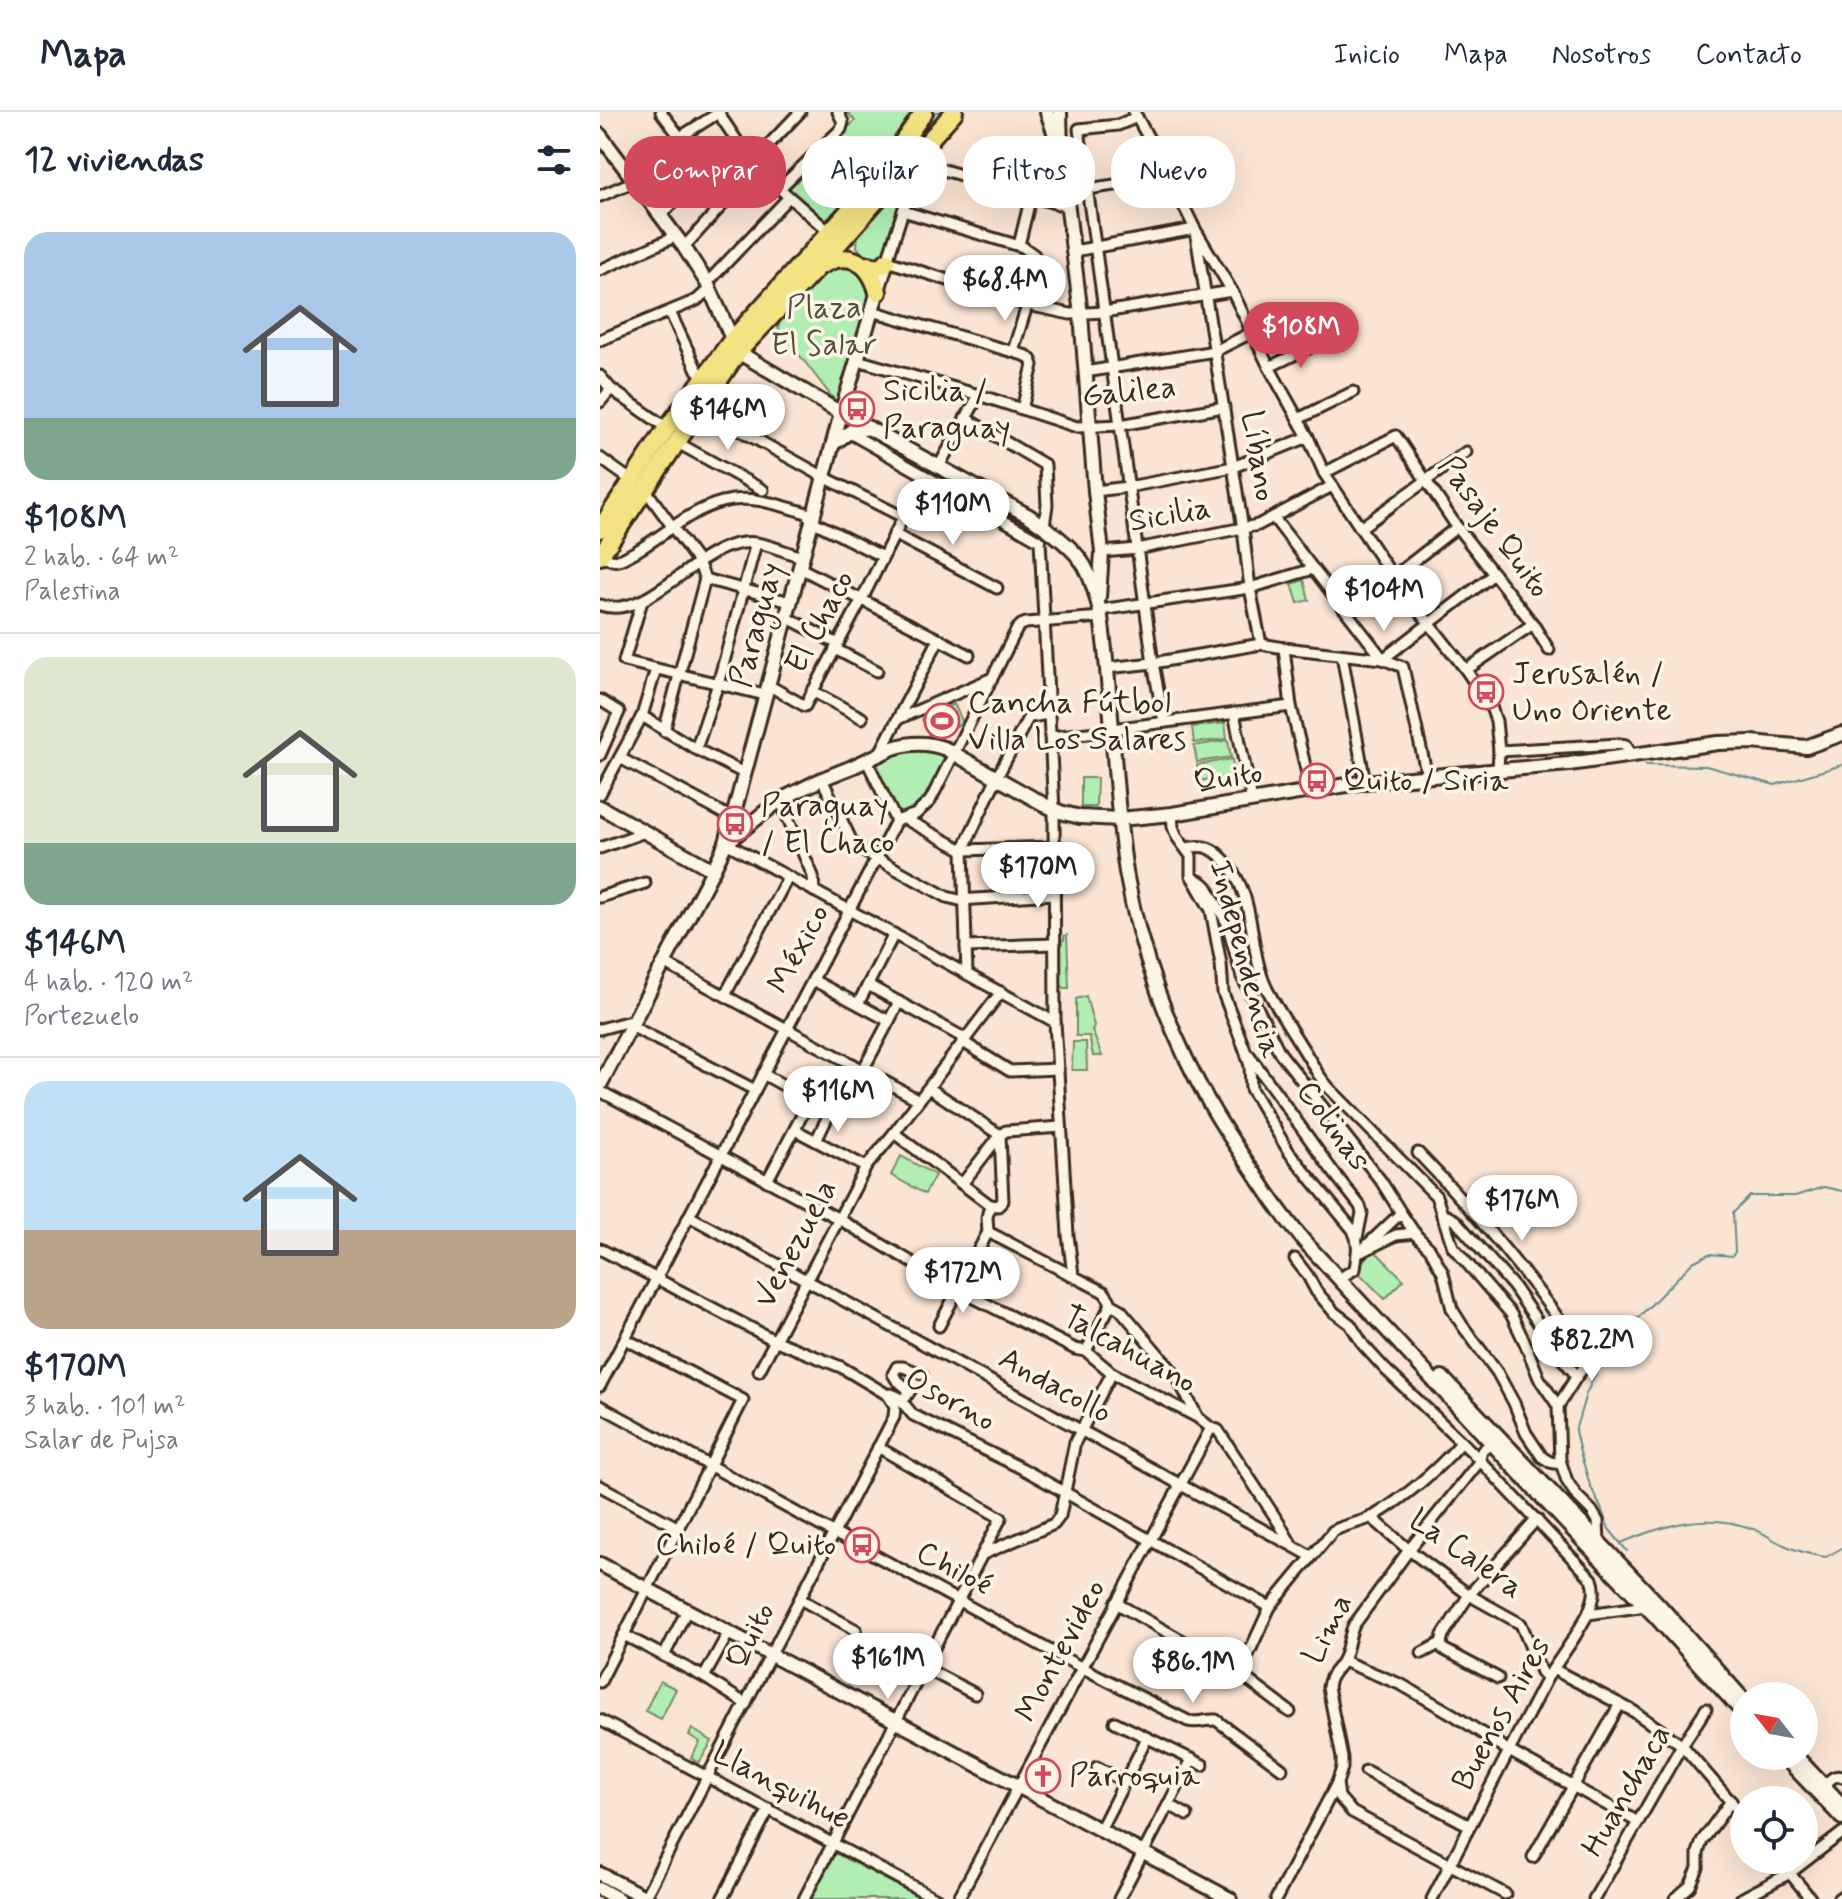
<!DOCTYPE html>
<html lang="es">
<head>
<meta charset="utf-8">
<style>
  body { margin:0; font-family:Mynerve,sans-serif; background:#f6f6f7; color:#1f2937; height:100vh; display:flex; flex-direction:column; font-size:30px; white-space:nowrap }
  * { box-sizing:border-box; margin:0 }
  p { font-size:26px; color:#747a83 }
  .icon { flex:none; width:44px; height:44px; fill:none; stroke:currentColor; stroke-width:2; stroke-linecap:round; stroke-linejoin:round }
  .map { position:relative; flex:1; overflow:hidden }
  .drawer { display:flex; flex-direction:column; background:#fff; width:600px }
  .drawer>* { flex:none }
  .banner { position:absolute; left:24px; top:24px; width:760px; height:72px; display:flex; gap:16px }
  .needle { width:52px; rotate:301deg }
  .tools { position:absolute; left:1130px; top:1570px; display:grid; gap:16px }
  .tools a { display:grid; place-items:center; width:88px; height:88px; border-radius:50%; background:#fff; box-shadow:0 8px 32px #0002; font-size:40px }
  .price { position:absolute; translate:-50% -68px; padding:0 18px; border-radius:28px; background:#fff; color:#222; font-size:26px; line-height:52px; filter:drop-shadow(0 2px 4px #0008) }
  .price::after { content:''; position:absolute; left:50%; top:48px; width:24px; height:18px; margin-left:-12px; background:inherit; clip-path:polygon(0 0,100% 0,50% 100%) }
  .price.on { background:#d1495b; color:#fff }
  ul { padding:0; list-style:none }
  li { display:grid; align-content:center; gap:16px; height:424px; padding:0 24px }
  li+li { border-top:2px solid #e0e1e3 }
  li span { display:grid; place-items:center; height:248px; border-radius:24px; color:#555 }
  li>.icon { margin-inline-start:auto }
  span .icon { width:144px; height:144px; fill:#fffc; stroke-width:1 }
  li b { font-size:34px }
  h2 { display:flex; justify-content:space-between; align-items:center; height:96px; padding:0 24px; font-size:34px }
  .pill { padding:0 28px; border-radius:32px; background:#fff; box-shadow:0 8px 32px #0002; font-size:28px; line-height:72px }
  .pill.on { background:#d1495b; color:#fff }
  header { display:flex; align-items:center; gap:48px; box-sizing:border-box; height:112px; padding:0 40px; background:#fff; border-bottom:2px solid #e0e1e3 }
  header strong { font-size:38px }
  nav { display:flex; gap:44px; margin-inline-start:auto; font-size:28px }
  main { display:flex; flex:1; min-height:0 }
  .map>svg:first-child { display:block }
</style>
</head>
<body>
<header>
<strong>Mapa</strong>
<nav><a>Inicio</a><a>Mapa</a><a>Nosotros</a><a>Contacto</a></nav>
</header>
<main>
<section class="drawer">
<h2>12 viviendas<svg class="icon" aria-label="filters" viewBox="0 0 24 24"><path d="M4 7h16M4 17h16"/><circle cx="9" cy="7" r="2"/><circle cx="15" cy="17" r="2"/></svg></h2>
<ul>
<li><span style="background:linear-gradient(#a9c7e8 75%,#7fa58c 0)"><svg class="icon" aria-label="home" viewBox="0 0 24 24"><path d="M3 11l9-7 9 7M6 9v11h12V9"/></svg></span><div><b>$108M</b><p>2 hab. · 64 m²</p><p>Palestina</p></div></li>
<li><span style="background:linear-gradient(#dfe7d0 75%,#7fa58c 0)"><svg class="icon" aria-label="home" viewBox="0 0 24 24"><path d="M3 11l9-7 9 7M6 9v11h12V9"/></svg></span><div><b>$146M</b><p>4 hab. · 120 m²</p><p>Portezuelo</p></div></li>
<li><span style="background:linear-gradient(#bfe0f5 60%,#b9a48a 0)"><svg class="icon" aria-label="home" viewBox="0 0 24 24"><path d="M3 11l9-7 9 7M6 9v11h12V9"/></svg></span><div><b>$170M</b><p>3 hab. · 101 m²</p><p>Salar de Pujsa</p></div></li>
</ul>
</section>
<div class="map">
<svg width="1242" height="1787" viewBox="0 0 1242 1787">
  <rect width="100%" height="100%" fill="#fae4d3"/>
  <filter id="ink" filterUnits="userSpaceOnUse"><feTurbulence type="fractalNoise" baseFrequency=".0125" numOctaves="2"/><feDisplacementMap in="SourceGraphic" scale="16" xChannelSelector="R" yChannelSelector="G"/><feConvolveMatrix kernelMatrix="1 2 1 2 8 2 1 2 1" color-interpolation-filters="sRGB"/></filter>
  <g filter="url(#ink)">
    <g fill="#b2eeb4" stroke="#768c69" stroke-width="2">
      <polygon points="247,0 313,0 292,35 227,109 218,108 182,77 255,9"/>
      <polygon points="332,0 344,0 287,66"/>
      <polygon points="305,70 309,73 284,149 267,147 257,135 258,122"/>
      <polygon points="245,151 260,158 272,185 239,294 178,215 181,205 224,158"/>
      <polygon points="704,468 709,488 698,491 692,472"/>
      <polygon points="354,592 363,611 330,626 322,607"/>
      <polygon points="625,611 627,627 594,631 592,615"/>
      <polygon points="628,628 631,645 597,650 594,634"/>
      <path d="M321,637l21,4 3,8c-8,14 -22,53 -41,53 -11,0 -31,-44 -25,-52 8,-11 30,-12 42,-13z"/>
      <polygon points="632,647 634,663 600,669 597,653"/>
      <polygon points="481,666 497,666 496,695 481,695"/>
      <polygon points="467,823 469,876 464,876 460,871 460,829 464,828 464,824"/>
      <polygon points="486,884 494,914 492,918 502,944 493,944 489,924 476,924 476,887"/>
      <polygon points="473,930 486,930 487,958 472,958"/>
      <polygon points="301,1044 335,1063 325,1082 291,1063"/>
      <polygon points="774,1138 804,1168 785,1187 755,1157"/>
      <polygon points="60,1569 76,1577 61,1607 45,1599"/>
      <polygon points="92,1617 112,1629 99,1651 91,1646 100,1630 89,1623"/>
      <polygon points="235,1741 323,1787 211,1787"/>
    </g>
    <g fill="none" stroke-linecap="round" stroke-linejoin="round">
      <g stroke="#648e8d" stroke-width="2">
        <polyline points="1045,653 1106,654 1175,673 1242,653"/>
        <path d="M1021,1431c46,-19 86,-32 135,-13 10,4 18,11 28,15 13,6 27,10 42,12l16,-9"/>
        <polyline points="1027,1439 1009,1417 1001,1396 990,1373 980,1340 975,1319 986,1282 996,1261 1036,1208 1093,1150 1109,1142 1132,1144 1135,1140 1133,1101 1150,1084 1195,1084 1224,1075 1242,1079"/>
      </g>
      <g stroke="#3b2a1e" stroke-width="15">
        <g id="street">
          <polyline points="61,0 80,25"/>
          <polyline points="534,0 564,54 595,117 632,179 669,255 708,325 724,361 793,465 866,558 891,595 896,609 899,639 898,658"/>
          <polyline points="119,2 153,53 229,120"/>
          <polyline points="537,5 518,13 479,17 553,551 564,610"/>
          <polyline points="35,70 80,25 120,0"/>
          <polyline points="179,77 241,17 243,10 238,0"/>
          <polyline points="487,77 535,70 564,54"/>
          <polyline points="0,84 28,72 32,67"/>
          <polyline points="468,95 327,53 311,74 287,149 428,193 470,202 504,200 632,179"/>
          <polyline points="303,99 423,135 434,143 438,158 413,239"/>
          <polyline points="61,104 119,41 136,28"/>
          <polyline points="419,133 431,84"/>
          <polyline points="84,135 147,66 158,44 200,0"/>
          <polyline points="474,139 595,117 643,417 650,476 661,532"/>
          <polyline points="0,158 68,128 74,121"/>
          <polyline points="107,171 188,86"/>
          <polyline points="272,199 427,244 431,248 433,253 422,297"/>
          <polyline points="70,200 97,258 104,266"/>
          <polyline points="0,228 97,188 110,176"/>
          <polyline points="257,248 379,283 477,315 520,313 624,295"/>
          <polyline points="669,255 719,231"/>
          <polyline points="485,260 615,239 653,220"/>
          <polyline points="0,264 11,277 67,316"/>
          <polyline points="0,290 11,277"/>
          <polyline points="100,296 224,365 303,405"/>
          <polyline points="365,306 445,353 447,393 444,414"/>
          <polyline points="698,307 753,280"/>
          <polyline points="248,320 440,429 454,698 455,910 468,1123 473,1163"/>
          <polyline points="76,330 163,378"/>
          <polyline points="0,346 32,369"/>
          <polyline points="339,354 379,283"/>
          <polyline points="724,361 796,324 857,415 933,512 949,538"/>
          <polyline points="45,377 98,450 105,467 190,490"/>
          <polyline points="495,379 528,375 633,355 708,325"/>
          <polyline points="673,405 783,547 803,555 827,664"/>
          <polyline points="760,416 866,340"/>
          <polyline points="294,422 397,476"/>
          <polyline points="502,440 537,437 658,413 732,374"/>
          <path d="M1,442c5,4 11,8 17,6 6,-1 12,-6 17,-8 28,-16 55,-42 87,-50 30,-8 56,3 85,11l5,8 71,36"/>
          <polyline points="200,456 369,543"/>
          <polyline points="793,465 857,415"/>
          <polyline points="42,489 24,549 165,583"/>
          <path d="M0,493c49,16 94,-57 143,-62 19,-3 41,9 59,14"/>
          <polyline points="500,498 650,476 713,457"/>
          <polyline points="186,505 238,532"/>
          <polyline points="684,536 691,594 711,679"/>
          <polyline points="235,537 277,559"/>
          <polyline points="742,543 765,670"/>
          <polyline points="507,556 553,551 661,532 684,536 783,547 894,462"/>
          <polyline points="866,558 933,512"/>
          <polyline points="168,573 205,594 262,487 324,364"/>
          <polyline points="212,579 262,606"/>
          <polyline points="0,588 19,600 0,643"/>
          <polyline points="634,601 652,689"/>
          <polyline points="42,604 96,637 144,661"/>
          <polyline points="298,607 392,566"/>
          <polyline points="512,617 691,594"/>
          <polyline points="64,619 105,467"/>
          <polyline points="450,625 497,620"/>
          <polyline points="96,637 118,572 156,431"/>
          <polyline points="899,639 1019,632 1026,633 1031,642"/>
          <polyline points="280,641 339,527"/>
          <polyline points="20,646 132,706"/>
          <polyline points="267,649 296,709"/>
          <polyline points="222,667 254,734 347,785 359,788 454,782"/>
          <polyline points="0,682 42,604 56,557"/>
          <polyline points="180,688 213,764 214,779"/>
          <path d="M572,702l1,13 4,10 14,19v19l20,35 10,54 2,29 22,57 5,16 1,23 38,63 64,78c7,14 4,24 2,39l-10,6"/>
          <polyline points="305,707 363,738 454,735"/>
          <polyline points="126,731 455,910"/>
          <polyline points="0,736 45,720"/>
          <path d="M587,736c17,-4 27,0 38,13 33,38 22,86 42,128 15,29 35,56 51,85l10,13 108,109 17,51 58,67 14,29 14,35 19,28 2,54 7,21 9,14 16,16 6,10 1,22"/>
          <polyline points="593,766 603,771 607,775 627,811 642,865 680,941 781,1069 801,1101 816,1123 830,1137 843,1161 852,1197 862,1213 897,1260 914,1291 926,1321 942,1345 950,1350 961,1352"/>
          <polyline points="0,785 45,771"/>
          <polyline points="366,835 455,832"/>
          <polyline points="64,851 319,988"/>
          <polyline points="367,862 363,738 397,665 427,608 430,605 449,602"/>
          <polyline points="213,868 289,909"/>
          <polyline points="268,873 366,927"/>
          <polyline points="125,883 188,765"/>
          <polyline points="258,892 294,822"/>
          <polyline points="31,914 155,978"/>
          <polyline points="0,917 34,908"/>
          <polyline points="363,930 410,959 458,957"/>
          <polyline points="649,943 731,1057 760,1094 762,1101 757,1126"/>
          <polyline points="263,958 299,890"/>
          <polyline points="163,962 230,999"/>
          <polyline points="329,976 400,1023 406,1019 461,1015"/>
          <polyline points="0,979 239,1107 357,1177 475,1237 486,1239 512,1261 597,1305 611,1316 618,1318 679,1411 691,1432"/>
          <polyline points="195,1018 266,1055"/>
          <polyline points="294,1021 390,1093"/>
          <polyline points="216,1029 253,952"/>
          <path d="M818,1041c63,65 121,133 170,209"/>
          <polyline points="167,1069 210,988"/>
          <polyline points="362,1072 400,1023"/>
          <polyline points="390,1093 398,1094 403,1089 400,1023"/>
          <polyline points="89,1104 711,1444"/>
          <polyline points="842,1104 847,1104 856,1109 913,1174 965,1250 977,1264"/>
          <polyline points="388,1120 504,1180 509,1187 511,1192 520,1197 576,1263 597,1304"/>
          <polyline points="388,1120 387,1105 390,1093"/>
          <polyline points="766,1134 801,1101"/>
          <polyline points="0,1137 174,1228 241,1255 288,1283 291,1282 298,1285 313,1303 423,1357 670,1495"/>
          <polyline points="757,1142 796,1123 815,1121 816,1123"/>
          <path d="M695,1147l13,17 8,15 18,21 16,12 14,22 21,23 87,83 120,127c5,13 1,22 -4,35"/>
          <polyline points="339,1214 388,1120"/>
          <polyline points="486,1239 511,1192"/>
          <polyline points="159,1259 266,1055 294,1021 401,880"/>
          <polyline points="0,1274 296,709 316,702 330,689 417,517 421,513 426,511 501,505"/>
          <polyline points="302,1290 310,1279 296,1267 293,1262 297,1255 303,1255 322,1262"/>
          <path d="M0,1294l475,258 113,57c10,3 18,-2 28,-1l66,49"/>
          <polyline points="958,1294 977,1264 1004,1231"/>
          <polyline points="0,1374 79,1416"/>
          <polyline points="771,1405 809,1438 869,1483 921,1512 941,1560 947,1566"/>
          <polyline points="383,1442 454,1412 460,1404 475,1330 512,1261"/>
          <polyline points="200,1487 256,1518"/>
          <polyline points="516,1491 636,1559 690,1600"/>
          <polyline points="24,1523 104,1565 146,1592"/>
          <polyline points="271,1528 375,1582"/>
          <polyline points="822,1541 841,1531"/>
          <polyline points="64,1544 87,1498"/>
          <polyline points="743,1549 802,1573 854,1603 909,1639 1038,1710"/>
          <polyline points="953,1557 1033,1599 1082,1633 1144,1705"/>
          <path d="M636,1559l7,-5 27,-59 63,-76c13,-7 28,-8 41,-15 33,-20 62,-45 87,-73"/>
          <polyline points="104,1565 129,1520"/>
          <polyline points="898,1566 843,1537 841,1531 843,1523 869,1483 937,1407"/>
          <polyline points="0,1570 143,1288 25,1227"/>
          <polyline points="0,1608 337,1787"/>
          <polyline points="515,1610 603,1653"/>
          <polyline points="497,1655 525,1670"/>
          <polyline points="766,1659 870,1714"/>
          <polyline points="737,1671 739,1685 752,1700 905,1782"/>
          <path d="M1224,1674c6,-6 10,-12 18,-9"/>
          <polyline points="568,1692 587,1703"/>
          <polyline points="500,1718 547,1626"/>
          <polyline points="933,1745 1020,1592"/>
          <polyline points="1179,1748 1211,1787"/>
          <polyline points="42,1787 45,1785 294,1305 295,1294 288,1283"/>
          <polyline points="122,1787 169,1697"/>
          <polyline points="204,1787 401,1406 278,1335"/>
          <polyline points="358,1787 611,1316"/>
          <polyline points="519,1787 592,1647"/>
          <path d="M676,1787l61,-116 5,-15v-10l-14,-71c2,-15 11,-17 16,-29 4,-10 5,-22 10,-33l55,-75 70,-88 3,-11 13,-11"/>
          <polyline points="832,1787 947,1566 974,1526 988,1502 1039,1495 1049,1489"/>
          <polyline points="994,1787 1082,1633 1106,1597"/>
          <polyline points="1075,1787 1090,1774 1098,1756 1098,1741 1102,1729 1131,1689"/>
          <polyline points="1141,1787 1190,1761 1242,1721"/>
          <polyline points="1238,1787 1242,1784"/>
        </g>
      </g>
      <g stroke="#3b2a1e" stroke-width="18">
        <g id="secondary">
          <polyline points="447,0 456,26"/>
          <polyline points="460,0 461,40 481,203 495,379 502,440 499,485"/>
          <path d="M0,23l84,112 23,36 31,69 103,61 188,103c16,11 42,29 53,46 9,13 16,39 19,55 12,84 12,170 25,255 14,81 44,163 85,234 15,27 33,51 50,77 13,20 27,39 43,58l245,264 104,109 91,100"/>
          <polyline points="233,332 251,319 269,316"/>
          <polyline points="0,695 113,758"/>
          <path d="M126,731l54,-43 42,-21 30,-12 41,-19c18,-6 35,-6 53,1l99,56 15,7 20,5 40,2 52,-5 193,-32 204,-18 149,-21 34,-1 54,5 36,-13"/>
          <polyline points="0,973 113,758 126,731 241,301 287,149"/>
          <polyline points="842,1265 1061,1495 1144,1588"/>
          <polyline points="0,1452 630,1787"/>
          <polyline points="1183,1644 1242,1706"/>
          <polyline points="1196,1644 1242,1693"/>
          <polyline points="0,1762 48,1787"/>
          <polyline points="0,1777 18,1787"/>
        </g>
      </g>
      <g stroke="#3b2a1e" stroke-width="22">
        <g id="highway">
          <path d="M222,153c28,-16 48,-2 56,27"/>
          <polyline points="269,153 274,155 284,153 287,149"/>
          <polyline points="0,417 67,316 132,228 254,93 285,55 324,0"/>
          <polyline points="0,444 138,240 217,156 354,0"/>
        </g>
      </g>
      <use href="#street" stroke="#fcf5e5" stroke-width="9"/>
      <use href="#secondary" stroke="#fcf5e5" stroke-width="12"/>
      <use href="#highway" stroke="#f4e382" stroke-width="16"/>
    </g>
  </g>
  <defs>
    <g id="bus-ring" transform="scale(1.8)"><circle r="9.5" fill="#fcf5e5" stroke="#d1495b" stroke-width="1.5"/><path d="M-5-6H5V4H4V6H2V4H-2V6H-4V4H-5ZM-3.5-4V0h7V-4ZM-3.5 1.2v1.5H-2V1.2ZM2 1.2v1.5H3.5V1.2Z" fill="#d1495b"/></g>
    <g id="stadium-ring" transform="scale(1.8)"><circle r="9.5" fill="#fcf5e5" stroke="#d1495b" stroke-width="1.5"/><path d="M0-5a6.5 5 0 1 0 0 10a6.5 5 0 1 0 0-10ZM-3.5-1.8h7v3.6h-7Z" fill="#d1495b"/></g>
    <g id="church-ring" transform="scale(1.8)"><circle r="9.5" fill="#fcf5e5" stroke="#d1495b" stroke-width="1.5"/><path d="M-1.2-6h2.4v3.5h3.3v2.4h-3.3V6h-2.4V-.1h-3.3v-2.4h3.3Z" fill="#d1495b"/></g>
  </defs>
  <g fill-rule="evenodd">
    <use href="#bus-ring" x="257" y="297"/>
    <use href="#bus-ring" x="886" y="580"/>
    <use href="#stadium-ring" x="342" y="609"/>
    <use href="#bus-ring" x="717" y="669"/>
    <use href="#bus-ring" x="135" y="712"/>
    <use href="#bus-ring" x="262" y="1433"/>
    <use href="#church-ring" x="443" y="1664"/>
  </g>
  <g text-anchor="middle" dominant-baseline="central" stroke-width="7" stroke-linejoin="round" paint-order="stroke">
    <g font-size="32" fill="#53513c" stroke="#fcf5e5">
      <text x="224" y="196">Plaza<tspan x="224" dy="37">El Salar</tspan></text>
    </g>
    <g font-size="32" fill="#3b2a1e" stroke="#fcf5e5" text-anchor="start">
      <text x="283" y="279">Sicilia /<tspan x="283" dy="37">Paraguay</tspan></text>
      <text x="912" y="562">Jerusalén /<tspan x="912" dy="37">Uno Oriente</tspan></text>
      <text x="368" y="591">Cancha Fútbol<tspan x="368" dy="37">Villa Los Salares</tspan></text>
      <text x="743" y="669">Quito / Siria</text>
      <text x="161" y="694">Paraguay<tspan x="161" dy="37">/ El Chaco</tspan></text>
      <text x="236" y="1433" text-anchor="end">Chiloé / Quito</text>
      <text x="469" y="1664">Parroquia</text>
    </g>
    <g font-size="32" fill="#3b2a1e" stroke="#fcf5e5">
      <text transform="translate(529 280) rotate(-6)">Galilea</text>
      <text transform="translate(658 344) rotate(81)">Líbano</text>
      <text transform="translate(570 403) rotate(-10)">Sicilia</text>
      <text transform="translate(894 415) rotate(54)">Pasaje Quito</text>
      <text transform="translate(220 510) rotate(-62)">El Chaco</text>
      <text transform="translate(157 513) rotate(-75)">Paraguay</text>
      <text transform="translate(628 666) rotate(-9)">Quito</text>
      <text transform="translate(199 837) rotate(-62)">México</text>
      <text transform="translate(645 847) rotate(75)">Independencia</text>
      <text transform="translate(733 1014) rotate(54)">Colinas</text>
      <text transform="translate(196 1132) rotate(-62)">Venezuela</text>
      <text transform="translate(529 1238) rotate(29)">Talcahuano</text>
      <text transform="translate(455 1274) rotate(29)">Andacollo</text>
      <text transform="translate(350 1288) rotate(29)">Osorno</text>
      <text transform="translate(866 1442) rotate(35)">La Calera</text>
      <text transform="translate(354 1457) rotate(28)">Chiloé</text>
      <text transform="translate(728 1517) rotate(-63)">Lima</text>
      <text transform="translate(151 1524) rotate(-63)">Quito</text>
      <text transform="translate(461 1539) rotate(-62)">Montevideo</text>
      <text transform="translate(902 1602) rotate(-61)">Buenos Aires</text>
      <text transform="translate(181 1674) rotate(28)">Llanquihue</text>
      <text transform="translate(1027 1679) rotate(-60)">Huanchaca</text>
    </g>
  </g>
</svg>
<div class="tools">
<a><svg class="needle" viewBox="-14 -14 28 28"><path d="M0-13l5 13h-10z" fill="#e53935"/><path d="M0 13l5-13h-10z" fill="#747a83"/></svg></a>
<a><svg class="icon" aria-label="locate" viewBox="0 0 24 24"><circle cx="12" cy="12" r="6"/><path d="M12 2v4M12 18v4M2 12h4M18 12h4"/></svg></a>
</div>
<b class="price" style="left:405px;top:211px">$68.4M</b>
<b class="price on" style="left:701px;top:258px">$108M</b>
<b class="price" style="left:128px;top:340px">$146M</b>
<b class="price" style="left:353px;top:435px">$110M</b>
<b class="price" style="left:784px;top:521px">$104M</b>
<b class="price" style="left:438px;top:798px">$170M</b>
<b class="price" style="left:238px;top:1022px">$116M</b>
<b class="price" style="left:922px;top:1131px">$176M</b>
<b class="price" style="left:363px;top:1203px">$172M</b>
<b class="price" style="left:992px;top:1271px">$82.2M</b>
<b class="price" style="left:288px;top:1589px">$161M</b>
<b class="price" style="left:593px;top:1593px">$86.1M</b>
<div class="banner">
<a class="pill on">Comprar</a>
<a class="pill">Alquilar</a>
<a class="pill">Filtros</a>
<a class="pill">Nuevo</a>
</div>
</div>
</main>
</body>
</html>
